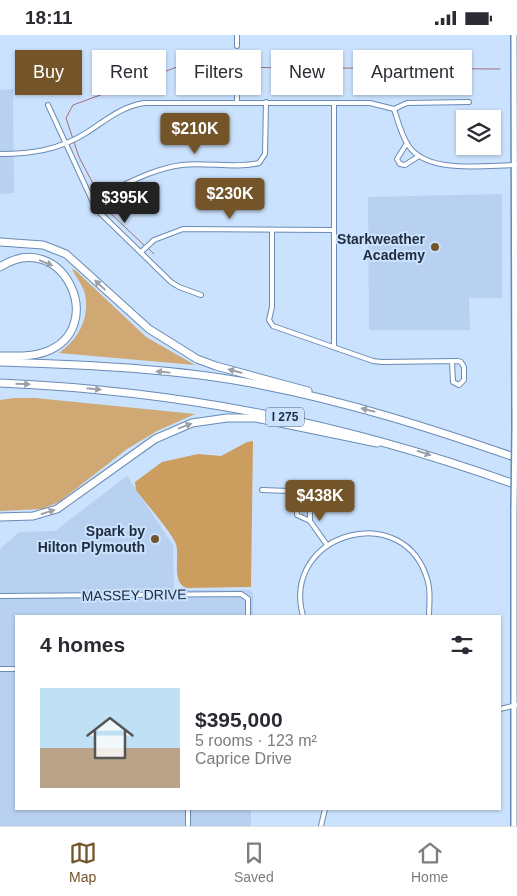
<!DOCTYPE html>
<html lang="en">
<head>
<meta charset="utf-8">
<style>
  body { margin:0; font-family:Arial,sans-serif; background:#f2f2f3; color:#2b2b33; height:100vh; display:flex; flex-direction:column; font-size:19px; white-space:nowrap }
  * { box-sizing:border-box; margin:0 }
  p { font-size:16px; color:#7c7c81 }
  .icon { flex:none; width:28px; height:28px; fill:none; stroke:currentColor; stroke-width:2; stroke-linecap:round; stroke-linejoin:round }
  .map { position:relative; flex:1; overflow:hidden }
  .sheet { position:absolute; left:15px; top:580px; width:486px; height:195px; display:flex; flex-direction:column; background:#fff; border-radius:0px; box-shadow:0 1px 4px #0004 }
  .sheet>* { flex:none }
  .hud { position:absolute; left:15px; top:15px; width:488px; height:45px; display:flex; gap:10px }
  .tools { position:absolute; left:456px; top:75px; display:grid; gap:10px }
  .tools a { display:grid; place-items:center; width:45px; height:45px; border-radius:0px; background:#fff; box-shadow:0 1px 4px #0004; font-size:25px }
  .price { position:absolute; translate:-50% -42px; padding:0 11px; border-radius:5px; background:#74552a; color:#fff; font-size:16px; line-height:32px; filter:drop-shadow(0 1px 2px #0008) }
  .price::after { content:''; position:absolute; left:50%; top:30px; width:15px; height:11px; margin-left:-8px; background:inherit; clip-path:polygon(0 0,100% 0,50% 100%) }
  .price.active { background:#222; color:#fff }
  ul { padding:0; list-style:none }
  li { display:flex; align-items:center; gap:15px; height:125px; padding:0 25px }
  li+li { border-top:1px solid #e1e1e2 }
  li span { display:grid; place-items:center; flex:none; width:140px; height:100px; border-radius:0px; color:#555 }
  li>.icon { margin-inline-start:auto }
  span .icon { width:60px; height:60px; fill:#fffc; stroke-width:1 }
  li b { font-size:21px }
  h2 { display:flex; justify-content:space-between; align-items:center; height:60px; padding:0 25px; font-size:21px }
  .chip { padding:0 18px; border-radius:0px; background:#fff; box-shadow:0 1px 4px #0004; font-size:18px; line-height:45px }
  .chip.active { background:#74552a; color:#fff }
  .status { display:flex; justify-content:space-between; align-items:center; height:35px; padding:0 25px; background:#fff; direction:ltr }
  .status svg { height:14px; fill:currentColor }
  .tabs { display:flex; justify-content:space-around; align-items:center; height:70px; border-top:1px solid #e1e1e2; background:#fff; font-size:14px; color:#7c7c81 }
  .tabs a { display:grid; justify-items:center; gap:2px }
  .tabs .active { color:#74552a }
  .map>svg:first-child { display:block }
</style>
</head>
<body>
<div class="status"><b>18:11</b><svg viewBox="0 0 49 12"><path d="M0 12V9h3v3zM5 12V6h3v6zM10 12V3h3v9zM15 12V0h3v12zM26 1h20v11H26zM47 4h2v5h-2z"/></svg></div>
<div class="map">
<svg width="517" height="791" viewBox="0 0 517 791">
  <rect width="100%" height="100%" fill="#cbe2fe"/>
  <g fill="#b8d1f0">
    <polygon points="13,54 14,158 0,159 0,55"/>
    <polygon points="502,159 502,263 469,263 470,295 369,295 368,162"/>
    <polygon points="127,441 173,510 174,555 250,555 253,558 253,581 16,581 16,774 251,774 251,791 0,791 0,514 19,497 55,496"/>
  </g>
  <g fill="#d0a873">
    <path d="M72,234l3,1 71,67 49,28 -136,-12c19,-14 31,-34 26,-59 -2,-8 -9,-17 -13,-25z"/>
    <polygon points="14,363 35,363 195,379 157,396 127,414 59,467 42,474 0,476 0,365"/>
  </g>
  <path fill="#cb9d5e" d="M253,406l-2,146 -65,1c-15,-7 -6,-31 -10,-44 -4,-11 -32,-43 -40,-54l-1,-8 27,-20 36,-8 23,2 26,-14z"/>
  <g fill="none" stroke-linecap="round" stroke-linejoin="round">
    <g stroke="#a26e79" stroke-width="1">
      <polyline points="145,211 107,175 79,122 66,83 73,70 177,32 500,34"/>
      <polyline points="148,213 154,219"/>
    </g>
    <g stroke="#688bb6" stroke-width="6">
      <g id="minor">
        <polyline points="237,0 237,11"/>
        <polyline points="237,67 237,35"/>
        <polyline points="334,68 334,312"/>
        <polyline points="48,70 96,174 171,247 179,252 201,260"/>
        <path d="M394,74c4,12 7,25 14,36 19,30 78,20 109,20"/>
        <polyline points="394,74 407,68 469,67"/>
        <polyline points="407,108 397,124 400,129 405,130 419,121"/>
        <path d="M0,119c31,0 59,-4 86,-21 19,-12 34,-26 58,-30h226l24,6"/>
        <path d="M92,165c29,-13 58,-31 90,-35 25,-3 53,4 77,-2l6,-9 1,-52"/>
        <polyline points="272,195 272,272 269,285 273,291 373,326 382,327 458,326 461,327 464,332 464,345 459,350 453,347 452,327"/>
        <polyline points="141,217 154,205 183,194 334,195"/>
        <polyline points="262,455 289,456 299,471"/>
        <polygon points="302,469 310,472 310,486 297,480 297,473"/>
        <polyline points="308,471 315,462"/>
        <polyline points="310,486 327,510"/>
        <polyline points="0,561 241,559 248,564 248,581"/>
        <path d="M303,581c-23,-83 103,-119 125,-34 3,11 1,23 1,34"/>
        <polyline points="0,634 16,634"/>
        <polyline points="500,674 517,670"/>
        <polyline points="188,791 188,774"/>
        <polyline points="321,791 325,774"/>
      </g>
    </g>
    <g stroke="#688bb6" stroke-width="8">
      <g id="tertiary">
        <polyline points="514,0 515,393"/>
        <polyline points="514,791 514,475"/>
      </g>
    </g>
    <g stroke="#688bb6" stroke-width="9">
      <g id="motorway">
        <polyline points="0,207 43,210 66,219 149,294 197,324 216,331 308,356"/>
        <path d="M0,232c63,-41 110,62 45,85 -14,5 -30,4 -45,4"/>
        <path d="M0,327c87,3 176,6 261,23 88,17 172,44 256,73"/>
        <path d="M0,348c183,8 344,40 517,102"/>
        <polyline points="0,482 33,481 57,474 155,404 192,388 227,383 256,383 377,408"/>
      </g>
    </g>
    <use href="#minor" stroke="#fff" stroke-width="4"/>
    <use href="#tertiary" stroke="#fff" stroke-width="5"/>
    <use href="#motorway" stroke="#fff" stroke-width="7"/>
    <g stroke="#688bb6" stroke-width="8" stroke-linecap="butt">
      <polyline id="tertiary-bridge" points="514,475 515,393"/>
    </g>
    <use href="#tertiary-bridge" stroke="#fff" stroke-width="5"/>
  </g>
  <defs><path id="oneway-solid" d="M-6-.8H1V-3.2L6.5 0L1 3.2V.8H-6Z" transform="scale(1.25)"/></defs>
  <g fill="#9ba1a9">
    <use href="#oneway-solid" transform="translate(46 228) rotate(22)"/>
    <use href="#oneway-solid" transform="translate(100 250) rotate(-137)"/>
    <use href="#oneway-solid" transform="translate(235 336) rotate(-165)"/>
    <use href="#oneway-solid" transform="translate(163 337) rotate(-174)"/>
    <use href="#oneway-solid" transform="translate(23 349) rotate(2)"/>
    <use href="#oneway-solid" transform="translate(94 354) rotate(5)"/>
    <use href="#oneway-solid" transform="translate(368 375) rotate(-166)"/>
    <use href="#oneway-solid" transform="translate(185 391) rotate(-20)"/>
    <use href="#oneway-solid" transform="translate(424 418) rotate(18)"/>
    <use href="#oneway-solid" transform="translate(48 477) rotate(-18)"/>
  </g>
  <g fill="#74552a" stroke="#cbe2fe" stroke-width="2">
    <circle cx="435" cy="212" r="5"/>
    <circle cx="155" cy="504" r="5"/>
  </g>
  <g text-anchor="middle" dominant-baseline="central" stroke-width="4" stroke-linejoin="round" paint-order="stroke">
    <rect fill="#cbe2fe" stroke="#536479" stroke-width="1" x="266" y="372.5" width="38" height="19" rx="4"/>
    <g font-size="12" font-weight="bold" fill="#202e40">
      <text x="285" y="382">I 275</text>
    </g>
    <g font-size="14" font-weight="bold" fill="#202e40" stroke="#cbe2fe" text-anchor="end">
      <text x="425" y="204">Starkweather<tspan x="425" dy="16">Academy</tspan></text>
      <text x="145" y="496">Spark by<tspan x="145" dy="16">Hilton Plymouth</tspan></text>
    </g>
    <g font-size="14" fill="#202e40" stroke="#cbe2fe">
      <text transform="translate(134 560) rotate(-1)">MASSEY DRIVE</text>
    </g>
  </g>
</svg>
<div class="tools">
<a><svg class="icon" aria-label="layers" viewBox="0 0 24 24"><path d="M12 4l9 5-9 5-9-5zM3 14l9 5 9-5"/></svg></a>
</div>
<b class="price" style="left:195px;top:120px">$210K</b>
<b class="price" style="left:230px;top:185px">$230K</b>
<b class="price active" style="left:125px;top:189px">$395K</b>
<b class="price" style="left:320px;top:487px">$438K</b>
<div class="hud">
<a class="chip active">Buy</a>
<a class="chip">Rent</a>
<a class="chip">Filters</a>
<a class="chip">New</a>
<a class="chip">Apartment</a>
</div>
<section class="sheet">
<h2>4 homes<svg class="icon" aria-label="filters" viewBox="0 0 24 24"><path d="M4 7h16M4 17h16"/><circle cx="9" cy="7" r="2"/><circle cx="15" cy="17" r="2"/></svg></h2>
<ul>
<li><span style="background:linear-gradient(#bfe0f5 60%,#b9a48a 0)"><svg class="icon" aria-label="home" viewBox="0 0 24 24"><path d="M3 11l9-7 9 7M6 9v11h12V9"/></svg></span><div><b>$395,000</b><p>5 rooms · 123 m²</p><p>Caprice Drive</p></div></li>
</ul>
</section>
</div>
<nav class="tabs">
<a class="active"><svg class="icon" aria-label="map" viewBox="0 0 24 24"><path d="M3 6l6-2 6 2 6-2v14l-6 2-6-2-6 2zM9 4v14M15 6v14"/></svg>Map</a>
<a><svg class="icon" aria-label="saved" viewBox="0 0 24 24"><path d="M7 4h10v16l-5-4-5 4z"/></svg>Saved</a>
<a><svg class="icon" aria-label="home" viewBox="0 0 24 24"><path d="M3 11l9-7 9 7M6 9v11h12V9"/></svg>Home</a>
</nav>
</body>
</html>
